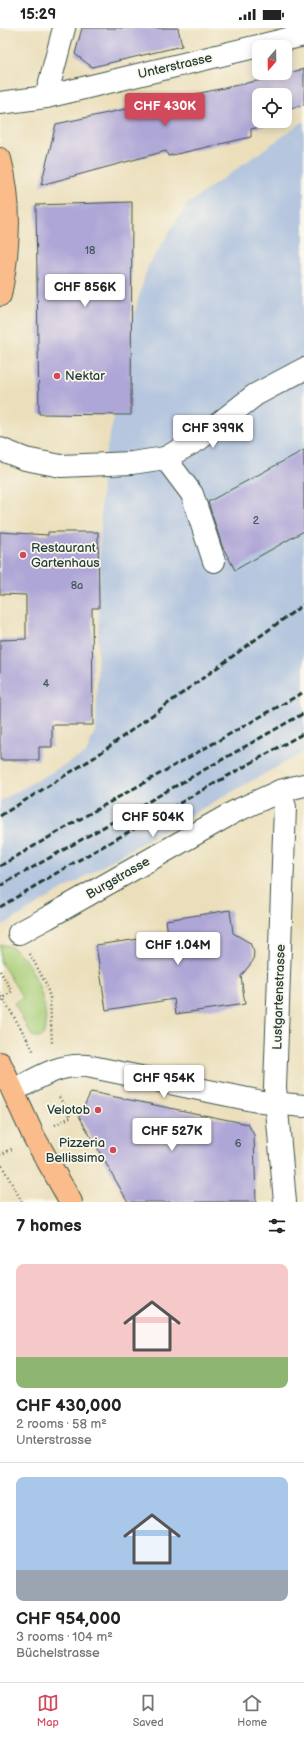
<!DOCTYPE html>
<html lang="en">
<head>
<meta charset="utf-8">
<style>
  body { margin:0; font-family:"Balsamiq Sans",sans-serif; background:#f6f6f6; color:#222; height:100vh; display:flex; flex-direction:column; font-size:15px; white-space:nowrap }
  * { box-sizing:border-box; margin:0 }
  p { font-size:13px; color:#767676 }
  .icon { flex:none; width:22px; height:22px; fill:none; stroke:currentColor; stroke-width:2; stroke-linecap:round; stroke-linejoin:round }
  .map { position:relative; height:1174px; overflow:hidden }
  .panel { display:flex; flex-direction:column; background:#fff; flex:1 }
  .panel>* { flex:none }
  .needle { width:26px; rotate:200deg }
  .controls { position:absolute; left:252px; top:12px; display:grid; gap:8px }
  .controls a { display:grid; place-items:center; width:40px; height:40px; border-radius:8px; background:#fff; box-shadow:0 2px 10px #0003; font-size:20px }
  .price { position:absolute; translate:-50% -34px; padding:0 9px; border-radius:4px; background:#fff; color:#222; font-size:13px; line-height:26px; filter:drop-shadow(0 1px 2px #0008) }
  .price::after { content:''; position:absolute; left:50%; top:24px; width:12px; height:9px; margin-left:-6px; background:inherit; clip-path:polygon(0 0,100% 0,50% 100%) }
  .price.selected { background:#d1495b; color:#fff }
  ul { padding:0; list-style:none }
  li { display:grid; align-content:center; gap:8px; height:212px; padding:0 16px }
  li+li { border-top:1px solid #e0e0e0 }
  li span { display:grid; place-items:center; height:124px; border-radius:8px; color:#555 }
  li>.icon { margin-inline-start:auto }
  span .icon { width:72px; height:72px; fill:#fffc; stroke-width:1 }
  li b { font-size:17px }
  h2 { display:flex; justify-content:space-between; align-items:center; height:48px; padding:0 16px; font-size:17px }
  .status { display:flex; justify-content:space-between; align-items:center; height:28px; padding:0 20px; background:#fff; direction:ltr }
  .status svg { height:11px; fill:currentColor }
  .tabs { display:flex; justify-content:space-around; align-items:center; height:56px; border-top:1px solid #e0e0e0; background:#fff; font-size:11px; color:#767676 }
  .tabs a { display:grid; justify-items:center; gap:2px }
  .tabs .selected { color:#d1495b }
  .map>svg:first-child { display:block }
</style>
</head>
<body>
<div class="status"><b>15:29</b><svg viewBox="0 0 49 12"><path d="M0 12V9h3v3zM5 12V6h3v6zM10 12V3h3v9zM15 12V0h3v12zM26 1h20v11H26zM47 4h2v5h-2z"/></svg></div>
<div class="map">
<svg width="304" height="1174" viewBox="0 0 304 1174">
  <rect width="100%" height="100%" fill="#fbf7ec"/>
  <filter id="ink" filterUnits="userSpaceOnUse"><feTurbulence type="fractalNoise" baseFrequency=".025" numOctaves="2"/><feDisplacementMap in="SourceGraphic" scale="8" xChannelSelector="R" yChannelSelector="G"/><feConvolveMatrix kernelMatrix="1 2 1 2 8 2 1 2 1" color-interpolation-filters="sRGB"/></filter>
  <filter id="wash" filterUnits="userSpaceOnUse"><feTurbulence type="fractalNoise" baseFrequency=".012" numOctaves="4" result="noise"/><feDisplacementMap in="SourceGraphic" scale="16" xChannelSelector="R" yChannelSelector="G"/><feGaussianBlur stdDeviation="0.9" result="paint"/><feColorMatrix in="noise" values="0 0 0 0 0 0 0 0 0 0 0 0 0 0 0 0 0 1.4 0 .05"/><feComposite in="paint" operator="in"/></filter>
  <g filter="url(#wash)">
    <rect width="100%" height="100%" fill="#ebdfbb"/>
    <polygon fill="#b5c6de" points="304,93 304,724 158,805 0,899 0,773 86,725 96,701 102,440 122,355 127,311 147,240 186,177"/>
    <path fill="#a9ce78" stroke="#648656" d="M0,917c31,-5 58,82 40,93l-8,-2 -18,-33 9,-5 -23,-37z"/>
    <g id="blocks">
      <g fill="#aea6d6">
        <polygon points="82,0 178,0 182,18 92,39 75,26"/>
        <polygon points="304,41 304,77 285,81 285,67 259,67 259,93 269,93 270,97 251,101 251,109 168,128 166,123 41,157 56,96 280,48 280,47"/>
        <polygon points="132,174 131,387 39,386 36,177"/>
        <polygon points="304,422 304,503 235,542 222,518 208,474"/>
        <polygon points="0,504 48,507 48,504 98,504 99,580 92,580 93,697 52,697 52,719 39,719 39,732 0,732 0,612 26,611 26,567 0,566"/>
        <polygon points="230,882 233,905 250,915 254,924 253,933 241,948 245,976 176,986 174,971 106,982 96,917 168,907 166,892"/>
        <polygon points="91,1064 248,1096 254,1107 256,1174 128,1174 79,1088"/>
      </g>
    </g>
  </g>
  <g filter="url(#ink)">
    <use href="#blocks" fill-opacity="0" stroke="#3e5548" stroke-width="1"/>
    <g fill="none" stroke-linecap="round" stroke-linejoin="round">
      <g stroke="#3e5548" stroke-width="24">
        <g id="minor">
          <polyline points="46,69 64,0"/>
          <polyline points="0,75 46,69 304,7"/>
          <polyline points="0,421 25,431 61,438 132,435 165,430 198,412 255,367 304,341"/>
          <polyline points="165,430 192,466 214,533"/>
          <polyline points="280,763 285,779 275,1059 285,1174"/>
          <polyline points="19,905 47,890 234,784 280,763 304,757"/>
          <path d="M13,1063c25,-13 44,-27 74,-25l175,36 42,4"/>
        </g>
      </g>
      <g stroke="#3e5548" stroke-width="24">
        <g id="major">
          <path d="M0,131c12,44 9,92 0,136"/>
          <polyline points="0,1035 34,1109 71,1174"/>
        </g>
      </g>
      <g stroke="#3e5548" stroke-width="2.5" stroke-dasharray="1 3" stroke-linecap="butt">
        <polyline points="30,926 46,956 50,970 52,1017"/>
        <polyline points="0,943 12,963 0,973"/>
        <polyline points="27,1011 34,1024"/>
        <polyline points="55,1097 71,1089 58,1067"/>
        <polyline points="0,1127 12,1121"/>
        <polyline points="0,1134 22,1174"/>
      </g>
      <use href="#minor" stroke="#fff" stroke-width="22"/>
      <use href="#major" stroke="#fabc8b" stroke-width="22"/>
      <g stroke="#1f3d34" stroke-width="3" stroke-dasharray="6 3" stroke-linecap="butt">
        <polyline points="0,788 95,729 304,576"/>
        <polyline points="0,838 87,787 304,664"/>
        <polyline points="0,858 304,685"/>
        <polyline points="0,879 70,837 304,705"/>
      </g>
      <polyline stroke="#3e5548" stroke-width="2.5" stroke-dasharray="1 3" stroke-linecap="butt" points="0,965 27,1011"/>
    </g>
  </g>
  <g fill="#d1495b" stroke="#fbf7ec" stroke-width="1.5">
    <circle cx="57" cy="348" r="4"/>
    <circle cx="23" cy="527" r="4"/>
    <circle cx="98" cy="1082" r="4"/>
    <circle cx="113" cy="1122" r="4"/>
  </g>
  <g text-anchor="middle" dominant-baseline="central" stroke-width="3.5" stroke-linejoin="round" paint-order="stroke">
    <g font-size="11" fill="#43575c">
      <text x="90" y="222">18</text>
      <text x="256" y="492">2</text>
      <text x="77" y="557">8a</text>
      <text x="46" y="655">4</text>
      <text x="238" y="1115">6</text>
    </g>
    <g font-size="13" fill="#1f3d34" stroke="#fbf7ec">
      <text transform="translate(175 38) rotate(-13)">Unterstrasse</text>
      <text transform="translate(118 850) rotate(-30)">Burgstrasse</text>
      <text transform="translate(279 969) rotate(-88)">Lustgartenstrasse</text>
    </g>
    <g font-size="13" fill="#1f3d34" stroke="#fbf7ec" text-anchor="start">
      <text x="65" y="348">Nektar</text>
      <text x="31" y="520">Restaurant<tspan x="31" dy="15">Gartenhaus</tspan></text>
      <text x="90" y="1082" text-anchor="end">Velotob</text>
      <text x="105" y="1115" text-anchor="end">Pizzeria<tspan x="105" dy="15">Bellissimo</tspan></text>
    </g>
  </g>
</svg>
<div class="controls">
<a><svg class="needle" viewBox="-14 -14 28 28"><path d="M0-13l5 13h-10z" fill="#e53935"/><path d="M0 13l5-13h-10z" fill="#767676"/></svg></a>
<a><svg class="icon" aria-label="locate" viewBox="0 0 24 24"><circle cx="12" cy="12" r="6"/><path d="M12 2v4M12 18v4M2 12h4M18 12h4"/></svg></a>
</div>
<b class="price selected" style="left:165px;top:99px">CHF 430K</b>
<b class="price" style="left:85px;top:280px">CHF 856K</b>
<b class="price" style="left:213px;top:421px">CHF 399K</b>
<b class="price" style="left:153px;top:810px">CHF 504K</b>
<b class="price" style="left:178px;top:938px">CHF 1.04M</b>
<b class="price" style="left:164px;top:1071px">CHF 954K</b>
<b class="price" style="left:172px;top:1124px">CHF 527K</b>
</div>
<section class="panel">
<h2>7 homes<svg class="icon" aria-label="filters" viewBox="0 0 24 24"><path d="M4 7h16M4 17h16"/><circle cx="9" cy="7" r="2"/><circle cx="15" cy="17" r="2"/></svg></h2>
<ul>
<li><span style="background:linear-gradient(#f6c9c9 75%,#8fb573 0)"><svg class="icon" aria-label="home" viewBox="0 0 24 24"><path d="M3 11l9-7 9 7M6 9v11h12V9"/></svg></span><div><b>CHF 430,000</b><p>2 rooms · 58 m²</p><p>Unterstrasse</p></div></li>
<li><span style="background:linear-gradient(#a9c7e8 75%,#9aa5b1 0)"><svg class="icon" aria-label="home" viewBox="0 0 24 24"><path d="M3 11l9-7 9 7M6 9v11h12V9"/></svg></span><div><b>CHF 954,000</b><p>3 rooms · 104 m²</p><p>Büchelstrasse</p></div></li>
</ul>
</section>
<nav class="tabs">
<a class="selected"><svg class="icon" aria-label="map" viewBox="0 0 24 24"><path d="M3 6l6-2 6 2 6-2v14l-6 2-6-2-6 2zM9 4v14M15 6v14"/></svg>Map</a>
<a><svg class="icon" aria-label="saved" viewBox="0 0 24 24"><path d="M7 4h10v16l-5-4-5 4z"/></svg>Saved</a>
<a><svg class="icon" aria-label="home" viewBox="0 0 24 24"><path d="M3 11l9-7 9 7M6 9v11h12V9"/></svg>Home</a>
</nav>
</body>
</html>
